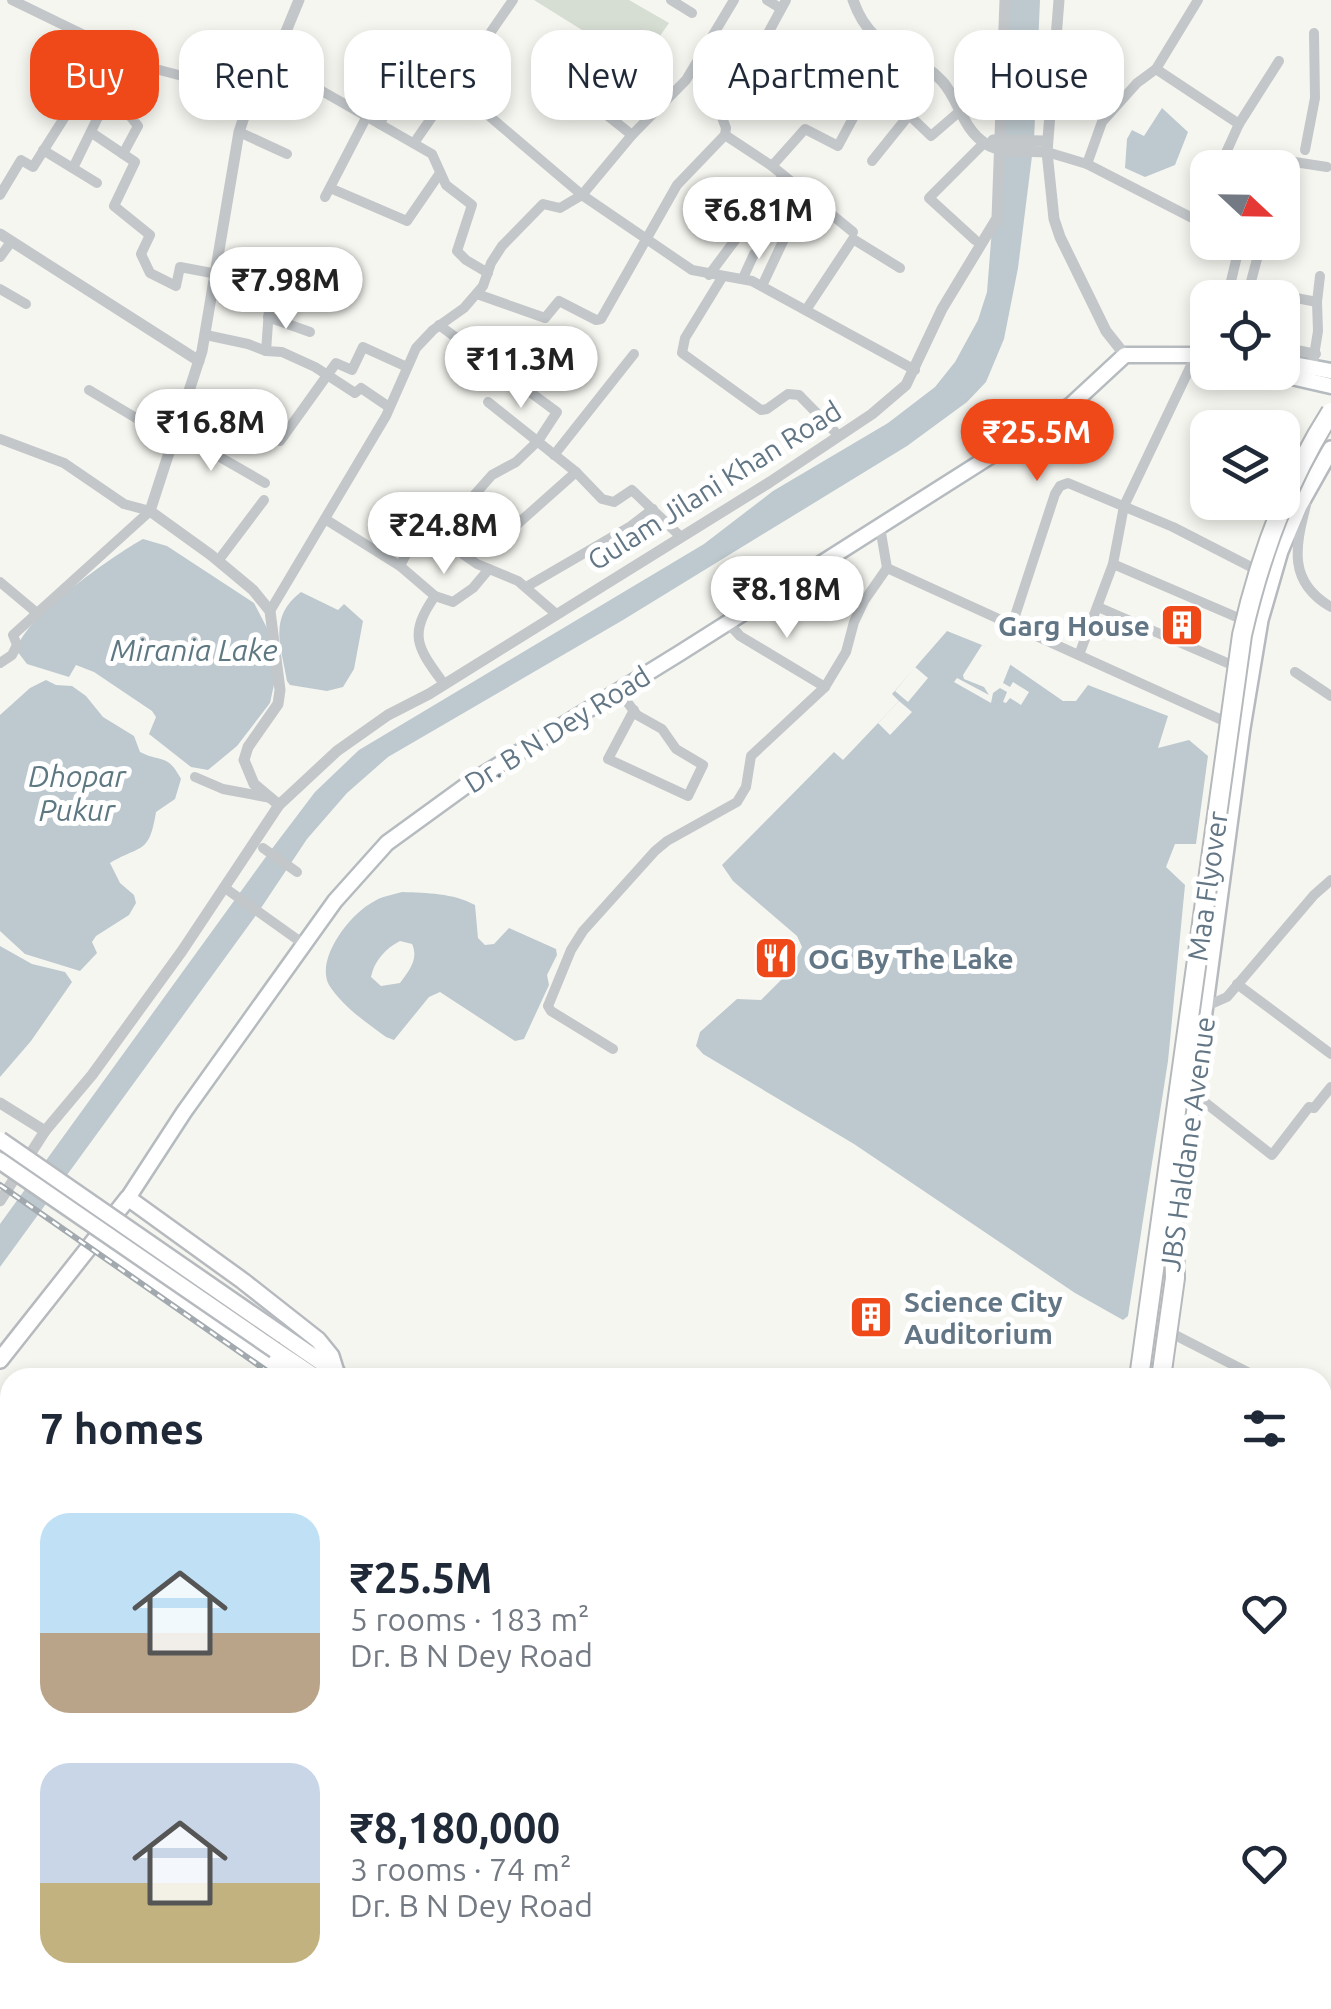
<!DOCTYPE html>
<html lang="en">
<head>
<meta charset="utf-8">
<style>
  body { margin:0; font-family:Ubuntu,sans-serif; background:#f6f6f7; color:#1f2937; height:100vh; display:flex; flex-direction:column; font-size:38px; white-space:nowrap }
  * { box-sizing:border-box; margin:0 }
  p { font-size:32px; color:#747a83 }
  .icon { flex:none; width:55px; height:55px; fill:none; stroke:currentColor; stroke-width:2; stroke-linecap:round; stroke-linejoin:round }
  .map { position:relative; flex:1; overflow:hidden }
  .details { position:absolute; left:0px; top:1368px; width:1332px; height:642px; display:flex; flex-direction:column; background:#fff; border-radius:30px 30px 0 0; box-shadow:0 5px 15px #0003 }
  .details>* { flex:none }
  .guide { position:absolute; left:30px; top:30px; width:1272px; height:90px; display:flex; gap:20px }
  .needle { width:65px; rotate:112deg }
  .buttons { position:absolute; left:1190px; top:150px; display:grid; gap:20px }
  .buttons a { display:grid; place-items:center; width:110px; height:110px; border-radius:20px; background:#fff; box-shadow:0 5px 15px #0003; font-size:50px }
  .price { position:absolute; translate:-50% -85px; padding:0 22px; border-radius:35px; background:#fff; color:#222; font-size:32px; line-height:65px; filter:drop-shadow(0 2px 5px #0008) }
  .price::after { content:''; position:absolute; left:50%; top:60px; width:30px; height:22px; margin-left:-15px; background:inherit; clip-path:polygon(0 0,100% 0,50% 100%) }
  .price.selected { background:#ef4919; color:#fff }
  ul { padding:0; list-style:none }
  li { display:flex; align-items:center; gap:30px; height:250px; padding:0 40px }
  li span { display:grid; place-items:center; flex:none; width:280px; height:200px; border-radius:30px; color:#555 }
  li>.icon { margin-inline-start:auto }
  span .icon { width:120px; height:120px; fill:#fffc; stroke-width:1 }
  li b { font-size:42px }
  h2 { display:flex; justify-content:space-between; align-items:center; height:120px; padding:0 40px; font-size:42px }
  .chip { padding:0 35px; border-radius:30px; background:#fff; box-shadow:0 5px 15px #0003; font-size:35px; line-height:90px }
  .chip.selected { background:#ef4919; color:#fff }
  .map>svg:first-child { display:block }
</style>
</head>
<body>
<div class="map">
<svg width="1331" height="2009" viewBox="0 0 1331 2009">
  <rect width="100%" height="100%" fill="#f6f6f1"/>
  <g fill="#d6ddd2">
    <polygon points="534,0 629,0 669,23 644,59 630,60"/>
    <polygon points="263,2000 519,2000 514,2009 283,2009"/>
  </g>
  <g fill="#bdc9ce" fill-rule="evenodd">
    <polygon points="1010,0 1040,0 1034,140 1018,268 1004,339 986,382 967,402 907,446 623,620 388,757 347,793 307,839 257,914 0,1267 0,1224 265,858 315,792 359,750 704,544 773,491 888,423 935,387 955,362 978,320 987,292"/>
    <polygon points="1162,108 1188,132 1175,165 1145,177 1125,168 1127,139 1132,130 1144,136"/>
    <path d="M143,539l24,7 87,57 13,25 8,52 -5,23 -33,43 -29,24 -17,-3 -42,-33 7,-17 -4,-6 -58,-39 -18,-7 -7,12 -42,-13 -10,-13c1,-29 98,-97 126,-112z"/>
    <path d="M301,592l37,18 6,-6 19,17 -9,48 -11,18 -16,4 -37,-6 -3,-4c-6,-36 -19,-64 14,-89z"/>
    <polygon points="947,631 982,645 1063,701 1076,701 1088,685 1168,716 1158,748 1189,740 1208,756 1196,844 1175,844 1166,867 1185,885 1168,1061 1128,1316 1123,1320 1075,1293 854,1144 703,1054 696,1046 700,1032 737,999 761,1000 790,971 802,947 797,936 733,881 722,865 834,752 843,760 899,701 892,694"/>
    <path d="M46,680l10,5 16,1 14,10 17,21 31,19 6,16c22,11 27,1 41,27l-6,20 -19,13c-7,43 -14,32 -46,51l10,20 14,12 2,8 -7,12 -33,21 -4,6 5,11 -17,18 -55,-17 -25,-23v-216l30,-27z"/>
    <path d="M402,892c25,1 51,1 73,13l3,33 7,7 9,-1 15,-16 47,21 1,6 -10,20 2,10 -25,54 -9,2 -75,-49 -11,5 -35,43 -8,-3c-20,-15 -43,-30 -57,-52 -14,-26 21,-71 44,-83 9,-6 19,-7 29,-10zM400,941l12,3c7,15 -3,27 -12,39l-19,3 -10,-9c3,-16 15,-29 29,-36z"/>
    <polygon points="0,946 32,964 65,972 72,982 31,1041 0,1077"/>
  </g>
  <g fill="#f6f6f1">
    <polygon points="982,645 1011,663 1003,683 1010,687 1013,682 1029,692 1021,705 1010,698 1006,703 1003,702 1007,692 1000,688 993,693 991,703 954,682 957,678 989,695 984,687 964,679 963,675"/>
    <polygon points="915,667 928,678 908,702 895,691"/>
    <polygon points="899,701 912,712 890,735 878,723"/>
  </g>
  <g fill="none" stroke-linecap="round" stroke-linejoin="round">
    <g stroke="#b5bbbf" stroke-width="19">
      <g id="secondary">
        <polyline points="1282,362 1331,371"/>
        <polyline points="1270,372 1331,386"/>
        <polyline points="128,1198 184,1112 335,901 387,843 471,782 680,653 1071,405 1125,355 1208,355"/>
      </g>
    </g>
    <g stroke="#b6babe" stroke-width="20">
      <g id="primary">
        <polyline points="1177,1214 1242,728 1260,620 1280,551 1299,506 1331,449"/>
        <polyline points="96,1240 294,1378"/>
        <polyline points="282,1335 337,1373"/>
        <polyline points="275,1350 317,1378"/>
        <polyline points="0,1360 128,1198 243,1281 318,1340 331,1356 336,1372"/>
        <polyline points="1218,2000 1231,2009"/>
        <polyline points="1251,2000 1264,2009"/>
      </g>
    </g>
    <g stroke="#b5b9bc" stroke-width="22">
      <polyline id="motorway" points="1235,2000 1248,2009"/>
    </g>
    <g stroke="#c3c7ca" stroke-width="10">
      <polyline points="12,0 152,68 205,82 252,100"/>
      <polyline points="671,0 692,13"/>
      <polyline points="767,0 780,8"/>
      <polyline points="705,51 741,73"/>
      <polyline points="539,61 632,135"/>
      <polyline points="273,63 432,154 446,185 472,205 457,251 466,260 488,273"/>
      <polyline points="1156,69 1239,124"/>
      <polyline points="455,87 582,195 692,270 752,281 915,370"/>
      <polyline points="380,124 414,49"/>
      <polyline points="239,132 287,154"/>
      <polyline points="92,133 135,162 114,206 150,235 141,254 150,273 176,286 180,267 217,274"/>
      <polyline points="725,135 772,166 853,232"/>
      <polyline points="414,143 513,0"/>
      <polyline points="43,150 97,183"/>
      <polyline points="1305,150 1315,98 1314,33"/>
      <polyline points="1047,152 1087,164 1208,226"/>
      <polyline points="123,154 138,126 130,116"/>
      <polyline points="872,161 909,115 931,136 960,111"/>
      <polyline points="1087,164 1102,122 1137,83 1156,69 1198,0"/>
      <polyline points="772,166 805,129 838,146 859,107"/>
      <polyline points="73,168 128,56"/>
      <polyline points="1219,168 1239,124 1279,61"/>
      <polyline points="1269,168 1275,159 1327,167"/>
      <polyline points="330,188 407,221 440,173"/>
      <polyline points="0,195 21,160 33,167 85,85 102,43"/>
      <polyline points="325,197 367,116"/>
      <polyline points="1195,219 1208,192"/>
      <polyline points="975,240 929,198 984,143"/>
      <polyline points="0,257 11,242"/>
      <polyline points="709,275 783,176"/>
      <polyline points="723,276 685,338 682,353 761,410 767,409 788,394 799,395 839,436"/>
      <polyline points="743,278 754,254"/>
      <polyline points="762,286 785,237 809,197"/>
      <polyline points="0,289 26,304"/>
      <polyline points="1249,289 1257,259 1257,242"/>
      <polyline points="477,294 545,318 559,301 596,320 601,319 677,185 725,135 726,128 718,107 761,46 786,0"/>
      <polyline points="1227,298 1238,252 1234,242"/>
      <polyline points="1247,298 1249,289 1317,302 1318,331 1312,368"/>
      <polyline points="1317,302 1320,276"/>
      <polyline points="806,310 853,239 900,268"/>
      <polyline points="268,317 310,332"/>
      <polyline points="439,325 557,412 538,441 516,462 492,475 468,502"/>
      <polyline points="206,335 248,344 266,351 282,352 315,367 355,393 361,388 389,407"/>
      <polyline points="1282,347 1316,354"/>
      <polyline points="266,351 270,296"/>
      <polyline points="89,390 173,440"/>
      <polyline points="488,402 576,472 602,499 614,502 632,490 681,537"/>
      <polyline points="176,432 265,483"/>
      <polyline points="0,439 64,463 124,504 150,511"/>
      <polyline points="280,441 336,363 352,370 363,347 407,367"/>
      <polyline points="554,455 634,354"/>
      <path d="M1306,505c-11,43 -18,77 25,102"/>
      <polyline points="325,519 400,566 421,525 477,564 518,581 555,613"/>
      <polyline points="880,527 887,568 1012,625 1055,494 1060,486 1068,483 1173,527 1255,569"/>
      <polyline points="513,528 576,472"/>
      <polyline points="218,561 264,500"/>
      <polyline points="1113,564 1241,619"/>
      <polyline points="400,566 435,596 453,602 473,588 489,569"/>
      <polyline points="0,582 37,613"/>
      <polyline points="526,587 631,526 653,509"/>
      <path d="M435,596c-28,40 -17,52 9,88"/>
      <polyline points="1098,607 1232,665"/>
      <polyline points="270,611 386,416 416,348 433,330 464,308 483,286 491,263 502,246 543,204 560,208 582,195 632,135 686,80 734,0"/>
      <polyline points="728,623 740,636 825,687"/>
      <polyline points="1012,625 1224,721"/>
      <polyline points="1079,655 1113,564 1124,506 1196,355"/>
      <polyline points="0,663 12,655 17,645 13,635 150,511"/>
      <polyline points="1295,672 1331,696"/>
      <polyline points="618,690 637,715 662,729 676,749 703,765 688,796 608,759 634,710"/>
      <polyline points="195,777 223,789 271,798"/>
      <polyline points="263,848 297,872"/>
      <polyline points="225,888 305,945"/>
      <polyline points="1237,984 1331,1054"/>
      <polyline points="1202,1008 1227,997 1314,895 1331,880"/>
      <polyline points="613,1049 551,1011 548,1006 571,950 583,931 655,851 667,841 737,802 746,787 751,756 825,687 846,652 854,622 864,601 887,568"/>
      <polyline points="1193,1093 1272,1155 1309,1107 1314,1108 1331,1087"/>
      <polyline points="1175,1335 1259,1378"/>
      <polyline points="1322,1410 1331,1414"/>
      <polyline points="1322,1718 1331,1723"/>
      <polyline points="0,1737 10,1742"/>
      <polyline points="0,1830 10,1818"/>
      <polyline points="0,1839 10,1844"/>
      <polyline points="0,1916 10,1909"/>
      <polyline points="129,2000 150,2009"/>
      <polyline points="242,2000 251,2008 259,2009"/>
      <polyline points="525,2009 529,2000"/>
    </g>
    <g stroke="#c3c7ca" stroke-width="11">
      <path d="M853,0c19,55 57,47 89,81 18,20 20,48 44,63 18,11 41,6 61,8"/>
      <polyline points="1059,0 1047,152 1054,219 1060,237 1106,331 1125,355"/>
      <polyline points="993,140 1047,141"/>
      <polyline points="0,234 199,361"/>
      <polyline points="279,805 254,784 244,760 248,747 278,704 280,690 270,611 253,590 211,555 150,511 202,351 239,132 246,111 273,63 299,0"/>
      <polyline points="0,1103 45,1131"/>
      <polyline points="0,1201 45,1131 92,1075 182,951 279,805 337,751 388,715 429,694 770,482 872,414 906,385 942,309 997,218 1005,0"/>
      <polyline points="1302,2000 1316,2009"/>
    </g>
    <use href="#secondary" stroke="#fff" stroke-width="14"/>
    <use href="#primary" stroke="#fff" stroke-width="15"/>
    <use href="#motorway" stroke="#fff" stroke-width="18"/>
    <g stroke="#a3aaaf" stroke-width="6">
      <g id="rail">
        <polyline points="0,1185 277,1378"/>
        <polyline points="1137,2000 1149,2009"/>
      </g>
    </g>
    <use href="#rail" stroke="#fff" stroke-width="2.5" stroke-dasharray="8" stroke-linecap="butt"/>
    <g stroke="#b6babe" stroke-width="20" stroke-linecap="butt">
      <g id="primary-bridge">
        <polyline points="0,1140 282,1335"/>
        <polyline points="0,1161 275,1350"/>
      </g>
    </g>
    <g stroke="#b5b9bc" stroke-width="22" stroke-linecap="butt">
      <g id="motorway-bridge">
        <path d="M1139,1378l103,-743c18,-79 46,-156 89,-223"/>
        <polyline points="1161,1378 1175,1278 1173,1199"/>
      </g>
    </g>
    <use href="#primary-bridge" stroke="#fff" stroke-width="15"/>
    <use href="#motorway-bridge" stroke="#fff" stroke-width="18"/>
  </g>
  <defs>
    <g id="building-square" transform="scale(2.25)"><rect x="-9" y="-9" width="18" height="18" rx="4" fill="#ef4919" stroke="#fff"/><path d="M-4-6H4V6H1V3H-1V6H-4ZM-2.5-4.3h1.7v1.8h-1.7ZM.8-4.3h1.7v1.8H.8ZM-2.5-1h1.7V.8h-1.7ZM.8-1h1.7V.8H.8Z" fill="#fff"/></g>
    <g id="restaurant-square" transform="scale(2.25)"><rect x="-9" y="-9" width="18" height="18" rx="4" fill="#ef4919" stroke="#fff"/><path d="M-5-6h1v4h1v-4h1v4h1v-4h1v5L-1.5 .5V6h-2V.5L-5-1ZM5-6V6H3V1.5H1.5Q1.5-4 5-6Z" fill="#fff"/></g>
  </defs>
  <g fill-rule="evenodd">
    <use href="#building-square" x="1182" y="625"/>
    <use href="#restaurant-square" x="776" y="958"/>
    <use href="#building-square" x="871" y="1317"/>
  </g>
  <g text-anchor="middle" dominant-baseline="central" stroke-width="10" stroke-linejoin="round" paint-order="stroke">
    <g font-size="28" fill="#627685" stroke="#fff">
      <text transform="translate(714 485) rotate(-32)">Gulam Jilani Khan Road</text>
      <text transform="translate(557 729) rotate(-32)">Dr. B N Dey Road</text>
      <text transform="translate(1207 886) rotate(-82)">Maa Flyover</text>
      <text transform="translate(1187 1144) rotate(-82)">JBS Haldane Avenue</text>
    </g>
    <g font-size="28" font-weight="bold" fill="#627685" stroke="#fff" text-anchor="start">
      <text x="1150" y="625" text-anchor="end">Garg House</text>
      <text x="808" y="958">OG By The Lake</text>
      <text x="904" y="1301">Science City<tspan x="904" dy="32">Auditorium</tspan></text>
    </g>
    <g font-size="30" font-style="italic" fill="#5e7882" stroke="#fff">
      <text x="194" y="650">Mirania Lake</text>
      <text x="77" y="776">Dhopar<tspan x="77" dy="34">Pukur</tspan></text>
    </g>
  </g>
</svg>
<div class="buttons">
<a><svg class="needle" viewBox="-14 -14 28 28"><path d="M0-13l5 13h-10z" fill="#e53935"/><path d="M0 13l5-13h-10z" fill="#747a83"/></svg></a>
<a><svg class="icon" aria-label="locate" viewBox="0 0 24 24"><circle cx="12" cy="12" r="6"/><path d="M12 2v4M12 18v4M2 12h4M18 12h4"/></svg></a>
<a><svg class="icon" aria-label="layers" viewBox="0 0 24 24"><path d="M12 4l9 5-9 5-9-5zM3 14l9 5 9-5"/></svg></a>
</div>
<b class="price" style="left:759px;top:262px">₹6.81M</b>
<b class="price" style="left:286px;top:332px">₹7.98M</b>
<b class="price" style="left:521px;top:411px">₹11.3M</b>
<b class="price" style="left:211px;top:474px">₹16.8M</b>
<b class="price selected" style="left:1037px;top:484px">₹25.5M</b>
<b class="price" style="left:444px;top:577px">₹24.8M</b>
<b class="price" style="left:787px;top:641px">₹8.18M</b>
<div class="guide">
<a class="chip selected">Buy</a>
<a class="chip">Rent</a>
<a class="chip">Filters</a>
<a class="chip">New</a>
<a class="chip">Apartment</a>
<a class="chip">House</a>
</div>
<section class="details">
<h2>7 homes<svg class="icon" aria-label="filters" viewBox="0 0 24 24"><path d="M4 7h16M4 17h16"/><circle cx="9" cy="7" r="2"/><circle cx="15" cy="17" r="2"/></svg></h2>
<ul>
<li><span style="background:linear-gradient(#bfe0f5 60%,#b9a48a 0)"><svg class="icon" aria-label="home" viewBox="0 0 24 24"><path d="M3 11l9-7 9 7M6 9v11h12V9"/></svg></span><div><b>₹25.5M</b><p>5 rooms · 183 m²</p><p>Dr. B N Dey Road</p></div><svg class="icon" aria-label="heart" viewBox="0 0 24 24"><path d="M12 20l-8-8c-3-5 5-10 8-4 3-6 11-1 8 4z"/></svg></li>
<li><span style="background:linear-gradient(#c9d6e8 60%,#c2b280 0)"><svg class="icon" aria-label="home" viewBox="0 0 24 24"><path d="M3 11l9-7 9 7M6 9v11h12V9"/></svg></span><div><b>₹8,180,000</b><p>3 rooms · 74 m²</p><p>Dr. B N Dey Road</p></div><svg class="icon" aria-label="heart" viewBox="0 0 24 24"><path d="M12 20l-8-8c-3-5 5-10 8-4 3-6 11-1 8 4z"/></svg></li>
</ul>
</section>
</div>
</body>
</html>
